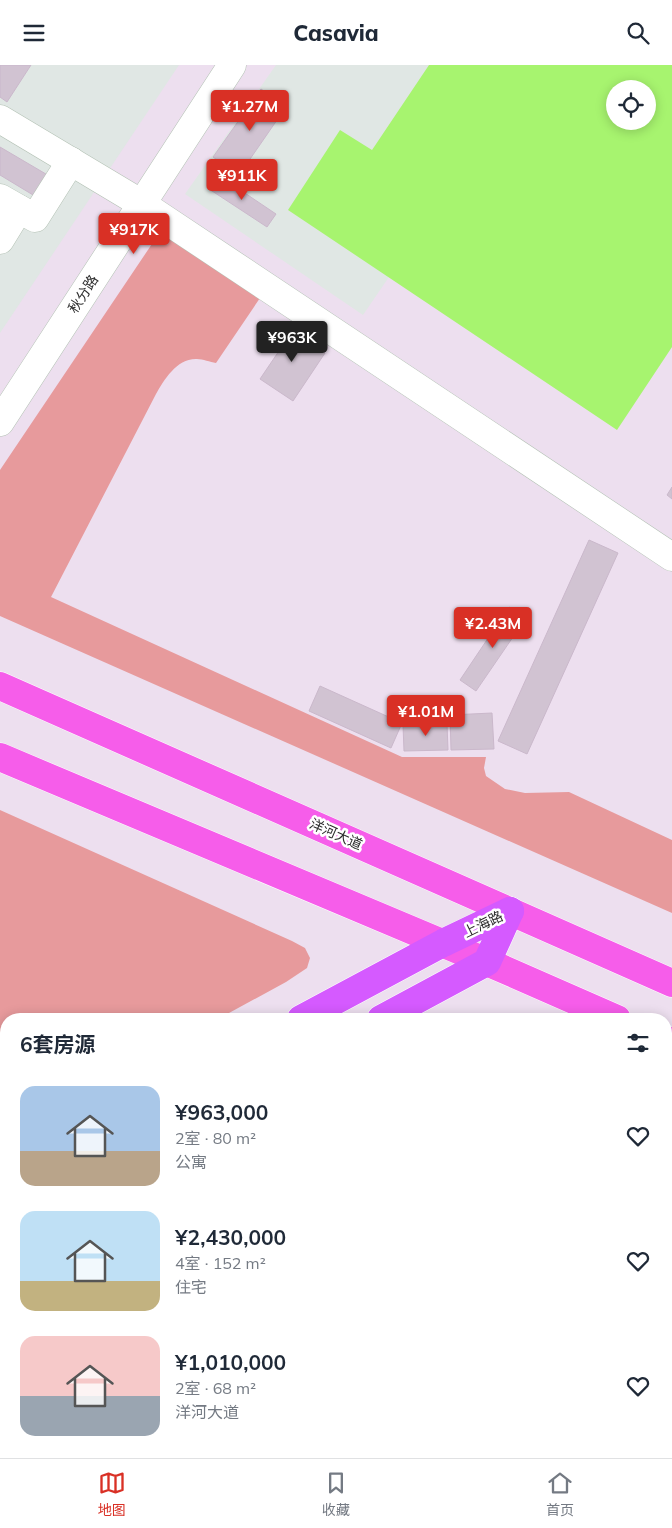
<!DOCTYPE html>
<html lang="zh">
<head>
<meta charset="utf-8">
<style>
  body { margin:0; font-family:Mulish,"Noto Sans SC",sans-serif; background:#f2f2f3; color:#1f2937; height:100vh; display:flex; flex-direction:column; font-size:19px; white-space:nowrap }
  * { box-sizing:border-box; margin:0 }
  p { font-size:16px; color:#747a83 }
  .icon { flex:none; width:28px; height:28px; fill:none; stroke:currentColor; stroke-width:2; stroke-linecap:round; stroke-linejoin:round }
  .map { position:relative; flex:1; overflow:hidden }
  .sheet { position:absolute; left:0px; top:948px; width:672px; height:446px; display:flex; flex-direction:column; background:#fff; border-radius:20px 20px 0 0; box-shadow:0 2px 12px #0003 }
  .sheet>* { flex:none }
  .tools { position:absolute; left:606px; top:15px; display:grid; gap:10px }
  .tools a { display:grid; place-items:center; width:50px; height:50px; border-radius:50%; background:#fff; box-shadow:0 2px 12px #0003; font-size:25px }
  .price { position:absolute; translate:-50% -42px; padding:0 11px; border-radius:5px; background:#d93025; color:#fff; font-size:16px; line-height:32px; filter:drop-shadow(0 1px 2px #0008) }
  .price::after { content:''; position:absolute; left:50%; top:30px; width:15px; height:11px; margin-left:-8px; background:inherit; clip-path:polygon(0 0,100% 0,50% 100%) }
  .price.current { background:#222; color:#fff }
  ul { padding:0; list-style:none }
  li { display:flex; align-items:center; gap:15px; height:125px; padding:0 20px }
  li span { display:grid; place-items:center; flex:none; width:140px; height:100px; border-radius:15px; color:#555 }
  li>.icon { margin-inline-start:auto }
  span .icon { width:60px; height:60px; fill:#fffc; stroke-width:1 }
  li b { font-size:21px }
  h2 { display:flex; justify-content:space-between; align-items:center; height:60px; padding:0 20px; font-size:21px }
  header { display:flex; justify-content:space-between; align-items:center; height:65px; padding:0 20px; background:#fff; font-size:22px; font-weight:800 }
  .tab-bar { display:flex; justify-content:space-around; align-items:center; height:70px; border-top:1px solid #e0e1e3; background:#fff; font-size:14px; color:#747a83 }
  .tab-bar a { display:grid; justify-items:center; gap:2px }
  .tab-bar .current { color:#d93025 }
  .map>svg:first-child { display:block }
</style>
</head>
<body>
<header><svg class="icon" aria-label="menu" viewBox="0 0 24 24"><path d="M4 6h16M4 12h16M4 18h16"/></svg>Casavia<svg class="icon" aria-label="search" viewBox="0 0 24 24"><circle cx="10" cy="10" r="6"/><path d="M15 15l6 6"/></svg></header>
<div class="map">
<svg width="672" height="1393" viewBox="0 0 672 1393">
  <rect width="100%" height="100%" fill="#eddfef"/>
  <g fill="#e0e7e4">
    <polygon points="0,0 179,0 0,268"/>
    <polygon points="276,0 429,0 372,85 288,145 389,212 363,250 185,129"/>
  </g>
  <g fill="#e79a9c">
    <path d="M160,167l100,66 -44,65c-6,-1 -13,-4 -19,-4 -20,-1 -33,21 -41,35l-105,203 351,160h84l-2,11 2,8 19,13 20,4 44,-1 103,48v73l-672,-297v-146z"/>
    <polygon points="0,745 292,876 305,883 310,893 307,903 286,917 218,954 6,954 6,1069 0,1072"/>
    <polygon points="666,1041 672,1043 672,1393 0,1393 0,1230 6,1226 6,1388 666,1388"/>
  </g>
  <path fill="#a7f46f" fill-rule="evenodd" d="M429,0h243v282l-55,83 -329,-220 52,-80 32,20zM615,24h33v32h-33z"/>
  <g fill="#d1c3d2" stroke="#cab8cb">
    <polygon points="0,0 31,0 7,37 0,32"/>
    <polygon points="261,24 286,42 239,110 213,92"/>
    <polygon points="0,82 51,112 38,133 0,110"/>
    <polygon points="218,110 276,149 267,162 209,124"/>
    <polygon points="283,260 325,288 293,336 260,314 281,283 272,276"/>
    <polygon points="672,422 672,434 667,430"/>
    <polygon points="589,475 618,488 527,689 498,676"/>
    <polygon points="509,542 526,553 476,626 460,615"/>
    <polygon points="320,621 402,658 391,683 309,646"/>
    <polygon points="492,648 494,684 451,685 450,650"/>
    <polygon points="447,659 448,685 404,686 403,660"/>
  </g>
  <g fill="none" stroke-linecap="round" stroke-linejoin="round">
    <g stroke="#b3c1b4" stroke-width="29">
      <g id="minor">
        <polyline points="0,54 142,139 672,492"/>
        <polyline points="0,133 35,153 71,96"/>
        <polyline points="0,175 19,144"/>
        <polyline points="0,357 232,0"/>
      </g>
    </g>
    <g stroke="#fff" stroke-width="29">
      <g id="major">
        <polyline points="0,621 672,918"/>
        <polyline points="0,692 487,897 617,954"/>
        <polyline points="666,975 672,978"/>
      </g>
    </g>
    <g stroke="#fff" stroke-width="29">
      <g id="highway">
        <polyline points="301,954 443,878 510,846"/>
        <polyline points="381,954 487,897 510,846"/>
        <polyline points="0,1113 6,1110"/>
        <polyline points="0,1159 6,1155"/>
      </g>
    </g>
    <use href="#minor" stroke="#fff" stroke-width="28"/>
    <use href="#major" stroke="#f65dea" stroke-width="28"/>
    <use href="#highway" stroke="#d55aff" stroke-width="28"/>
  </g>
  <g text-anchor="middle" dominant-baseline="central" stroke-width="5" stroke-linejoin="round" paint-order="stroke">
    <g font-size="14" fill="#2d2d2d" stroke="#fff">
      <text transform="translate(83 229) rotate(-57)">秋分路</text>
      <text transform="translate(336 769) rotate(24)">洋河大道</text>
      <text transform="translate(483 859) rotate(-26)">上海路</text>
    </g>
  </g>
</svg>
<div class="tools">
<a><svg class="icon" aria-label="locate" viewBox="0 0 24 24"><circle cx="12" cy="12" r="6"/><path d="M12 2v4M12 18v4M2 12h4M18 12h4"/></svg></a>
</div>
<b class="price" style="left:250px;top:67px">¥1.27M</b>
<b class="price" style="left:242px;top:136px">¥911K</b>
<b class="price" style="left:134px;top:190px">¥917K</b>
<b class="price current" style="left:292px;top:298px">¥963K</b>
<b class="price" style="left:493px;top:584px">¥2.43M</b>
<b class="price" style="left:426px;top:672px">¥1.01M</b>
<section class="sheet">
<h2>6套房源<svg class="icon" aria-label="filters" viewBox="0 0 24 24"><path d="M4 7h16M4 17h16"/><circle cx="9" cy="7" r="2"/><circle cx="15" cy="17" r="2"/></svg></h2>
<ul>
<li><span style="background:linear-gradient(#a9c7e8 65%,#b9a48a 0)"><svg class="icon" aria-label="home" viewBox="0 0 24 24"><path d="M3 11l9-7 9 7M6 9v11h12V9"/></svg></span><div><b>¥963,000</b><p>2室 · 80 m²</p><p>公寓</p></div><svg class="icon" aria-label="heart" viewBox="0 0 24 24"><path d="M12 20l-8-8c-3-5 5-10 8-4 3-6 11-1 8 4z"/></svg></li>
<li><span style="background:linear-gradient(#bfe0f5 70%,#c2b280 0)"><svg class="icon" aria-label="home" viewBox="0 0 24 24"><path d="M3 11l9-7 9 7M6 9v11h12V9"/></svg></span><div><b>¥2,430,000</b><p>4室 · 152 m²</p><p>住宅</p></div><svg class="icon" aria-label="heart" viewBox="0 0 24 24"><path d="M12 20l-8-8c-3-5 5-10 8-4 3-6 11-1 8 4z"/></svg></li>
<li><span style="background:linear-gradient(#f6c9c9 60%,#9aa5b1 0)"><svg class="icon" aria-label="home" viewBox="0 0 24 24"><path d="M3 11l9-7 9 7M6 9v11h12V9"/></svg></span><div><b>¥1,010,000</b><p>2室 · 68 m²</p><p>洋河大道</p></div><svg class="icon" aria-label="heart" viewBox="0 0 24 24"><path d="M12 20l-8-8c-3-5 5-10 8-4 3-6 11-1 8 4z"/></svg></li>
</ul>
</section>
</div>
<nav class="tab-bar">
<a class="current"><svg class="icon" aria-label="map" viewBox="0 0 24 24"><path d="M3 6l6-2 6 2 6-2v14l-6 2-6-2-6 2zM9 4v14M15 6v14"/></svg>地图</a>
<a><svg class="icon" aria-label="saved" viewBox="0 0 24 24"><path d="M7 4h10v16l-5-4-5 4z"/></svg>收藏</a>
<a><svg class="icon" aria-label="home" viewBox="0 0 24 24"><path d="M3 11l9-7 9 7M6 9v11h12V9"/></svg>首页</a>
</nav>
</body>
</html>
